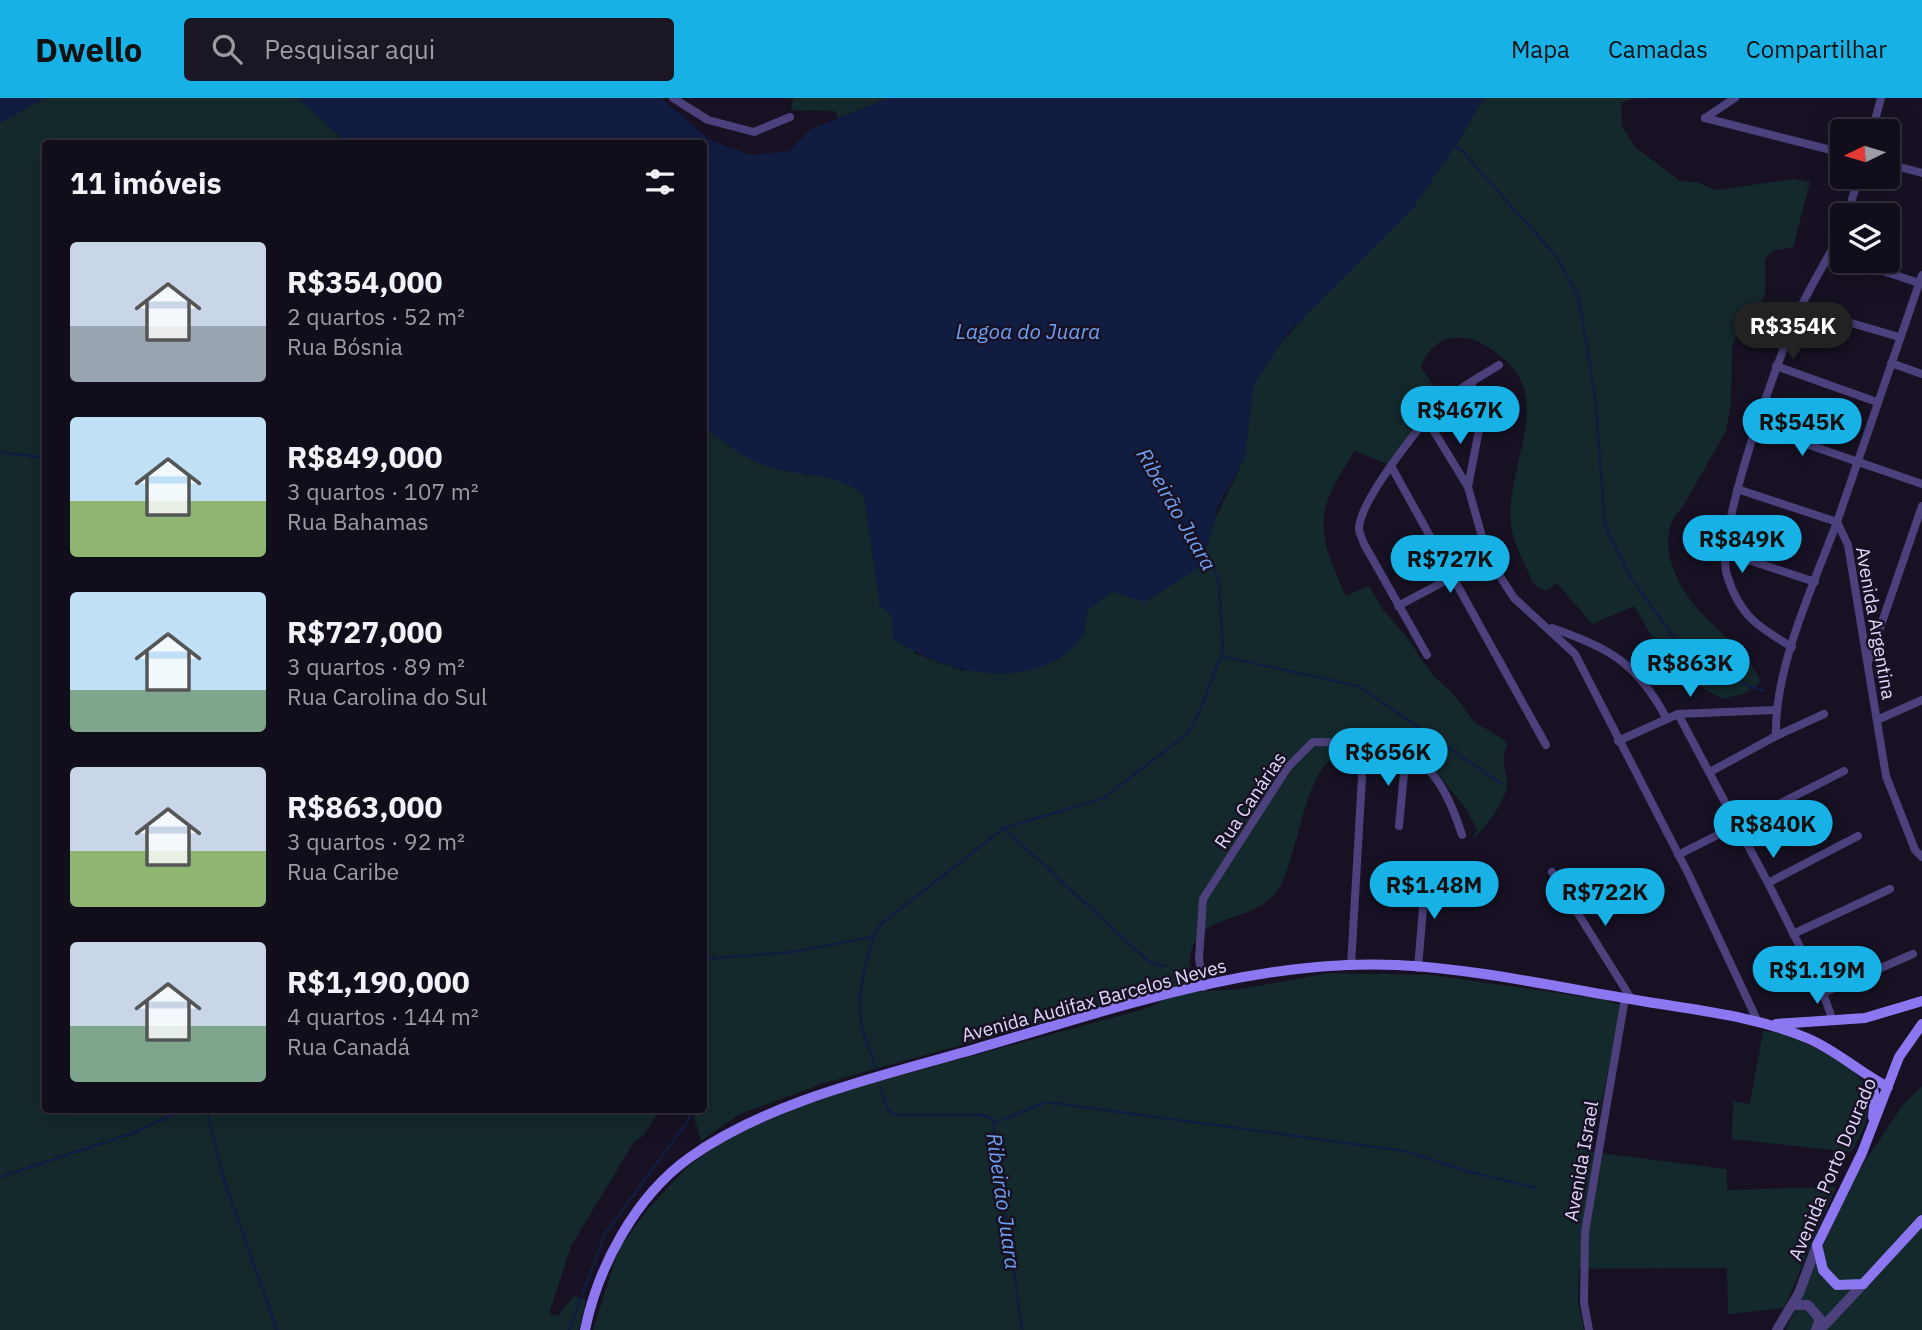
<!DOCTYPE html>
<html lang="pt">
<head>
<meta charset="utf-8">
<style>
  body { margin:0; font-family:"IBM Plex Sans",sans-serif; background:#1a1623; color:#f1f3f6; height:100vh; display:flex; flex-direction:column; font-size:26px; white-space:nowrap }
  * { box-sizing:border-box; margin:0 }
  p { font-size:23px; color:#9c9ca2 }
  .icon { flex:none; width:38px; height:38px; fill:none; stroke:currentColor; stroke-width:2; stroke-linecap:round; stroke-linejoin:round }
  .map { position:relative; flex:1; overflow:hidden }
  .details { position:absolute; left:42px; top:42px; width:665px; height:973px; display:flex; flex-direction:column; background:#110d1a; border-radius:7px; box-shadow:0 7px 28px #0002,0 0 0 2px #302d39 }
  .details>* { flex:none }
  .needle { width:46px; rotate:265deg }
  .tools { position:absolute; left:1830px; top:21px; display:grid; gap:14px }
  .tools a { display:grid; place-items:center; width:70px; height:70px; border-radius:7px; background:#110d1a; box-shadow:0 7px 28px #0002,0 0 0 2px #302d39; font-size:35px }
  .price { position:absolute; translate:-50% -60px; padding:0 16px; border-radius:24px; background:#18b1e5; color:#111; font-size:23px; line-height:46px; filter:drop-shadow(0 2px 4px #0008) }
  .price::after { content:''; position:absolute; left:50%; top:42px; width:21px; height:16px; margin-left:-10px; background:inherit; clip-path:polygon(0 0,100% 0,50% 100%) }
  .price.selected { background:#222; color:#fff }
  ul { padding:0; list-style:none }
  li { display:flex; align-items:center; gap:21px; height:175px; padding:0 28px }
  li span { display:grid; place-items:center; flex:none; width:196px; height:140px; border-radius:7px; color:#555 }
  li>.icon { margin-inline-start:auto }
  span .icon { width:84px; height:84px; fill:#fffc; stroke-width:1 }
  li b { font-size:30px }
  h2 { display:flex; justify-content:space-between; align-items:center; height:84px; padding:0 28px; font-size:30px }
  header { display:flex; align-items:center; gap:42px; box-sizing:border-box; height:98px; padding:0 35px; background:#18b1e5; color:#111 }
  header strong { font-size:33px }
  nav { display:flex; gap:38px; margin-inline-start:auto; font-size:24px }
  .search { width:490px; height:63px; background:#1a1623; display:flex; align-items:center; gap:18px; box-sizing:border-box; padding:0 24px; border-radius:7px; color:#9c9ca2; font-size:26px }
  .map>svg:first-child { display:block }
</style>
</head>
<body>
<header>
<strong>Dwello</strong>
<div class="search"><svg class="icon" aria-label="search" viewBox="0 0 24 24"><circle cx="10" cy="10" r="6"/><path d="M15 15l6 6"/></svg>Pesquisar aqui</div>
<nav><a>Mapa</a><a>Camadas</a><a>Compartilhar</a></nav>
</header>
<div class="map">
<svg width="1922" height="1232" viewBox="0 0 1922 1232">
  <rect width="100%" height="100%" fill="#171123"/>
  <g fill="#14292c">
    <polygon points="45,0 298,0 347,45 46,46 46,1012 660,1012 643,1038 634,1044 571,1148 549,1216 558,1218 574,1198 586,1202 579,1232 0,1232 0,25"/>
    <polygon points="793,0 889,0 838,20 835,13 791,12"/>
    <path d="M1484,0h152l-15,5 1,23 13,21 45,34 16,1 20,8 79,-11 15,3 -17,65 -20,4 -8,8v34l-4,13 -20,19 -9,23 -1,53 -5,30 -44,77c-29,26 -7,77 16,101 21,24 50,43 63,73l-18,12 -21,5 -51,-30 -37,-63 -42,18 -35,-41 -11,8 -13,-7c-7,-19 -20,-40 -22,-60 -6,-61 47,-126 -13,-170 -13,-10 -26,-18 -44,-16 -18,2 -28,14 -33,30l16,22 -3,13 -44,62 -35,-14c-41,61 -40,79 -9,145l23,-10 14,24 23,26 25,37 24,23 19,26 29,17 4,6c-7,15 -1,24 0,39 0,16 -23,46 -35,56l5,-10 -11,-21 -48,-60c-7,2 -14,8 -20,9 -7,1 -18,-6 -25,-7 -12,-1 -32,3 -42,9 -25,14 -35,99 -51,127 -25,44 -102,17 -89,95l-367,101 -84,31 -39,27 -9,-31h12v-683l40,28 61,20h19l29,10 11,11 16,110 12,9 24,39 48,17 120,-37 3,-24 129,-93 29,-60 8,-71 22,-36 182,-206z"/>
    <polygon points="1328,875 1432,877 1600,901 1621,907 1592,1054 1727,1071 1727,1092 1836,1089 1784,1210 1728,1216 1727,1170 1579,1171 1578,1205 1584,1232 593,1232 619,1150 648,1111 687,1069 746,1027 828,997 1148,910 1178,895 1241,891"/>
    <path d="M1763,933c20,0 38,10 56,19 54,27 64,49 32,102l-119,-13 1,-38 17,3z"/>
    <polygon points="1922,988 1922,1232 1786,1232 1852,1083 1902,1008"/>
  </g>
  <g fill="#111c41">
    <polygon points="0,0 45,0 0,25"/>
    <path d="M298,0h363l49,42 41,15 38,-4 20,-21 80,-32h595l-27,46 -46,67 -124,123 -34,52 -8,71 -27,50 -16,59 -57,36 -33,-10 -25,18c-1,7 -1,15 -3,22 -4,11 -16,21 -26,27 -52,29 -117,10 -165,-20l-1,-24 -12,-9 -16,-110c-26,-24 -59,-19 -91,-28 -26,-7 -48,-25 -69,-41v-283l-357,-1z"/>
  </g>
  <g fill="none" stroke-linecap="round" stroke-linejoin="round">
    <g stroke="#111c41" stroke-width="2.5">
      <polyline points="1452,48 1460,51 1557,159 1579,201 1595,297 1605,427 1629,477 1675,541 1700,564 1744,586 1764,593"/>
      <polyline points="0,354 46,360"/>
      <polyline points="1221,558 1358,588 1502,686"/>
      <polyline points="1004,730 1149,864 1165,868"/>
      <polyline points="704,861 793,854 872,839"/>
      <path d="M876,971c-4,-14 -11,-28 -14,-42 -6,-28 4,-80 19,-103l123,-96 100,-30 84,-65 11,-20 24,-63 -4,-67 -5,-15 -11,-13"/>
      <polyline points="880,989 888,1012 896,1017 982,1017 993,1021 1022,1232"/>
      <polyline points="207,1012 222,1076 277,1232"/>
      <polyline points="994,1025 1046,1004 1405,1053 1467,1073 1536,1090"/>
      <polyline points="0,1079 133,1035 183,1012"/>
      <polyline points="569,1232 605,1136 687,1024 692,1012"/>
    </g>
    <g stroke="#4c417d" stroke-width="8">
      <polyline points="673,0 708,22 754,34 790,19"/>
      <polyline points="1705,20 1843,55"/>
      <polyline points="1705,20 1735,0"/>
      <polyline points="1872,33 1881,0"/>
      <polyline points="1888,66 1922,75"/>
      <polyline points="1847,117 1859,79"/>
      <polyline points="1830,155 1843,159"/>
      <polyline points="1853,163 1919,185"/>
      <polyline points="1922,177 1837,424 1848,447 1886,678 1915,752 1922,759"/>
      <polyline points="1800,210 1899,239"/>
      <polyline points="1891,265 1922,276"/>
      <polyline points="1776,268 1877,304"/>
      <polyline points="1471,286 1482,316 1468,389 1488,460 1514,500 1575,556 1688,775 1758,924"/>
      <polyline points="1427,322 1468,389"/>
      <polyline points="1757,329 1922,386"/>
      <polyline points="1391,368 1546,647"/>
      <polyline points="1724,454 1815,484"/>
      <polyline points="1398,508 1488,460"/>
      <path d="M1552,530c59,21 84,34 115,91"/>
      <path d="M1792,549c-34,-20 -53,-32 -65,-72 -13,-42 52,-219 72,-264 13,-28 29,-54 44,-80"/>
      <path d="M1427,557l-63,-111c-1,-4 -5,-11 -5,-15 0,-28 62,-105 82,-125 16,-15 39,-27 58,-39"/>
      <polyline points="1869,562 1922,408"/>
      <polyline points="1678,616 1768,785 1823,895 1833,923"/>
      <polyline points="1877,622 1922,602"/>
      <polyline points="1776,638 1824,616"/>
      <polyline points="1618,643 1678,616 1775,612"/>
      <path d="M1710,674l66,-36c-2,-68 37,-150 61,-214l-100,-33"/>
      <polyline points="1399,728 1406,654"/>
      <polyline points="1678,757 1844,673"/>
      <polyline points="1552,774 1632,902"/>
      <polyline points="1768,785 1858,738"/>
      <polyline points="1793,836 1890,791"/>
      <polyline points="1351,868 1364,645"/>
      <polyline points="1418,870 1426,774"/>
      <path d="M1204,889l-5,-28 4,-60 85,-132 25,-25c86,2 120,2 149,93"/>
      <polyline points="1823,895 1913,856"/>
      <polyline points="1589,1232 1584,1205 1585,1134 1625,900"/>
    </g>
    <g stroke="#4c417d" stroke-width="10">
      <polyline points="1792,1207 1808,1207 1820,1221 1816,1232"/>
      <polyline points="1777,1232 1799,1195 1817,1147"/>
      <polyline points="1820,1232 1863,1186"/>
    </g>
    <g stroke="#8d77f1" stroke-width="10">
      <polyline points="1776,926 1865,920 1922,903"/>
      <polyline points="1922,926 1899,959 1862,1055 1817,1147 1823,1172 1837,1187 1863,1186 1922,1122"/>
      <polyline points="1871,980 1875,1000 1873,1019"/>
      <path d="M585,1232c13,-64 51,-134 104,-172 79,-57 193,-82 286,-109 135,-39 279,-91 422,-84 80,4 160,22 239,35 57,10 117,15 171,38 29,12 52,34 81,49"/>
    </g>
  </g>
  <g text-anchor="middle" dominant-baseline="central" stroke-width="5" stroke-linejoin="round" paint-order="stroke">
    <g font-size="19" fill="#e0d7fb" stroke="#171123">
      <text transform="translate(1876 525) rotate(80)">Avenida Argentina</text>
      <text transform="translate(1250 702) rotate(-56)">Rua Canárias</text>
      <text transform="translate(1094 902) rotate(-15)">Avenida Audifax Barcelos Neves</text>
      <text transform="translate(1581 1063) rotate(-80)">Avenida Israel</text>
      <text transform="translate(1832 1071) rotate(-67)">Avenida Porto Dourado</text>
    </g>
    <g font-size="21" font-style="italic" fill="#6fa0f0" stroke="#171123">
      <text x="1028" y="233">Lagoa do Juara</text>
      <text transform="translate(1177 411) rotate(60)">Ribeirão Juara</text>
      <text transform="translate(1004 1103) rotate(82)">Ribeirão Juara</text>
    </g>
  </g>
</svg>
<div class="tools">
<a><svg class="needle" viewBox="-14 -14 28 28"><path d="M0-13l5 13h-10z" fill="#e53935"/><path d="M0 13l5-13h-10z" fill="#9c9ca2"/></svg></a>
<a><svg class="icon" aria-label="layers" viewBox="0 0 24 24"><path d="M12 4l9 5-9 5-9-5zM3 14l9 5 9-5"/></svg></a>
</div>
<b class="price selected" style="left:1793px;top:264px">R$354K</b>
<b class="price" style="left:1460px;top:348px">R$467K</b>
<b class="price" style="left:1802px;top:360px">R$545K</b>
<b class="price" style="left:1742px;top:477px">R$849K</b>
<b class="price" style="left:1450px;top:497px">R$727K</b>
<b class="price" style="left:1690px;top:601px">R$863K</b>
<b class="price" style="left:1388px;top:690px">R$656K</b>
<b class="price" style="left:1773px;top:762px">R$840K</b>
<b class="price" style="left:1434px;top:823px">R$1.48M</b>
<b class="price" style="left:1605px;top:830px">R$722K</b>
<b class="price" style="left:1817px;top:908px">R$1.19M</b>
<section class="details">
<h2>11 imóveis<svg class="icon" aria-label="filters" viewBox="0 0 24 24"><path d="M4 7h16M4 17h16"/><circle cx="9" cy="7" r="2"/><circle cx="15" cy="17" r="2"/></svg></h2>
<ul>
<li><span style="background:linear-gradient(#c9d6e8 60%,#9aa5b1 0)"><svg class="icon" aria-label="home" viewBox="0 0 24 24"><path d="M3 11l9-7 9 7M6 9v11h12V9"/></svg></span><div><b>R$354,000</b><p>2 quartos · 52 m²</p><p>Rua Bósnia</p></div></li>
<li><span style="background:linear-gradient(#bfe0f5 60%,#8fb573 0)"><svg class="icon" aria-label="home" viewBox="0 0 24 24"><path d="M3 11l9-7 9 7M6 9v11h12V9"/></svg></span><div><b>R$849,000</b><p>3 quartos · 107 m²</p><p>Rua Bahamas</p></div></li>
<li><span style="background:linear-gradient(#bfe0f5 70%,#7fa58c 0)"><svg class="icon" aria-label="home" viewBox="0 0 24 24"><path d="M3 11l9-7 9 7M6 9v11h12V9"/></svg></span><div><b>R$727,000</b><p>3 quartos · 89 m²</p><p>Rua Carolina do Sul</p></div></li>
<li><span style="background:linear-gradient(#c9d6e8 60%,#8fb573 0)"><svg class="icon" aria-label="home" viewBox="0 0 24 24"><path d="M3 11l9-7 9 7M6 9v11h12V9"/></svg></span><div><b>R$863,000</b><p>3 quartos · 92 m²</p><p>Rua Caribe</p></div></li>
<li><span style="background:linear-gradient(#c9d6e8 60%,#7fa58c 0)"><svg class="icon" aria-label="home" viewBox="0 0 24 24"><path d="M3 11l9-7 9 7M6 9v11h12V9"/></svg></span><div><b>R$1,190,000</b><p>4 quartos · 144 m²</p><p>Rua Canadá</p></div></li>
</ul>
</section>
</div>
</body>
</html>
